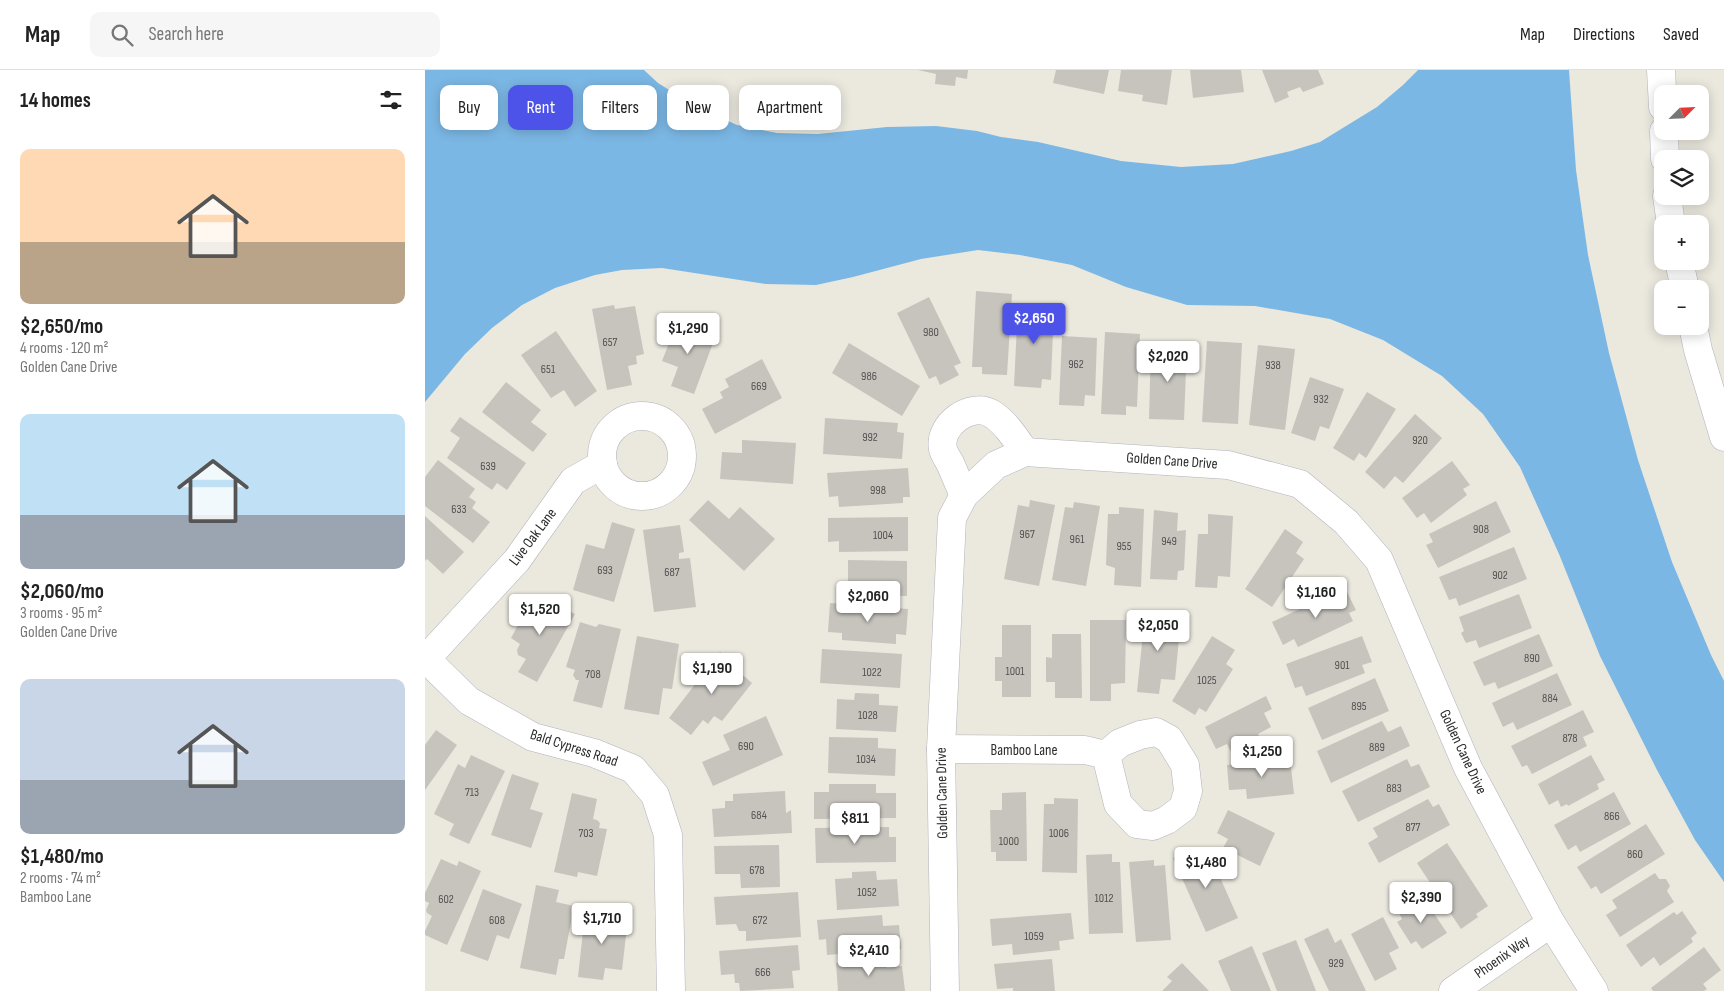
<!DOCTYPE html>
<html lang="en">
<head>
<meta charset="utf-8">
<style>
  body { margin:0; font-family:"Sofia Sans Condensed",sans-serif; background:#f6f6f6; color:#222; height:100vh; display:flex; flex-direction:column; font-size:19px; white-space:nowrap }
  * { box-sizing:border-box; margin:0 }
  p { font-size:16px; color:#767676 }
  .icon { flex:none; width:28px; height:28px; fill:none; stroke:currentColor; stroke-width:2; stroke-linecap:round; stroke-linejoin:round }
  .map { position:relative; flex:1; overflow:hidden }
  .panel { display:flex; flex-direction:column; background:#fff; width:425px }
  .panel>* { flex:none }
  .hud { position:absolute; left:15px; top:15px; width:475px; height:45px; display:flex; gap:10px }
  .needle { width:32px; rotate:66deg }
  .controls { position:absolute; left:1229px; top:15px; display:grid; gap:10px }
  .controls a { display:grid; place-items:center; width:55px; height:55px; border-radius:10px; background:#fff; box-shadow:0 2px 12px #0003; font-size:25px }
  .price { position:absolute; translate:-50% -42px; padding:0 11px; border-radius:5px; background:#fff; color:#222; font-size:16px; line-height:32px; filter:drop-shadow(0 1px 2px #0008) }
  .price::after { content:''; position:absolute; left:50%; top:30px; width:15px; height:11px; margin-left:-8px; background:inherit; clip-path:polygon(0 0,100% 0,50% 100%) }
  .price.selected { background:#4d52e9; color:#fff }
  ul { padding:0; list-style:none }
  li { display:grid; align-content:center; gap:10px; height:265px; padding:0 20px }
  li span { display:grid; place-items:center; height:155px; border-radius:10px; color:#555 }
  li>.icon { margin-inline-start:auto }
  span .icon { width:90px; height:90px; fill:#fffc; stroke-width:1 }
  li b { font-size:21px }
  h2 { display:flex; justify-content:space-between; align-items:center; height:60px; padding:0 20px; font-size:21px }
  .tag { padding:0 18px; border-radius:10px; background:#fff; box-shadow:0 2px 12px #0003; font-size:18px; line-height:45px }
  .tag.selected { background:#4d52e9; color:#fff }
  header { display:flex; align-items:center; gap:30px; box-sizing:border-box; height:70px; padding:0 25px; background:#fff; border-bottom:1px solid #e0e0e0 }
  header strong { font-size:24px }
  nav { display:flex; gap:28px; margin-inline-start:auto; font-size:18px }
  .search { width:350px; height:45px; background:#f6f6f6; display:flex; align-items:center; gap:12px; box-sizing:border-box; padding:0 18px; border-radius:10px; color:#767676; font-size:19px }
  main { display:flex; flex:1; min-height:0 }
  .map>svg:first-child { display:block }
</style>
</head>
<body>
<header>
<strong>Map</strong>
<div class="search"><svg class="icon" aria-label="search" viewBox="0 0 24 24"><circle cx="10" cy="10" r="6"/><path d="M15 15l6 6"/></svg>Search here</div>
<nav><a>Map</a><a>Directions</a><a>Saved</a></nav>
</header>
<main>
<section class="panel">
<h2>14 homes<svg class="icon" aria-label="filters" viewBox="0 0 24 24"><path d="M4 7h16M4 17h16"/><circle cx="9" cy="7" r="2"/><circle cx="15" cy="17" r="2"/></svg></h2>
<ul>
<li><span style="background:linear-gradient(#ffd9b3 60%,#b9a48a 0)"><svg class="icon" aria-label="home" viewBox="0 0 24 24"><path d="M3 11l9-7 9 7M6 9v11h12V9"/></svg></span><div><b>$2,650/mo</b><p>4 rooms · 120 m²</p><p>Golden Cane Drive</p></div></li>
<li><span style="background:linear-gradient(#bfe0f5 65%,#9aa5b1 0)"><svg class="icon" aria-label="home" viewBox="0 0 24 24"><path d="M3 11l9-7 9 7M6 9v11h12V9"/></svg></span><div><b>$2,060/mo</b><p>3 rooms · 95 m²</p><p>Golden Cane Drive</p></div></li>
<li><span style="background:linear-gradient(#c9d6e8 65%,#9aa5b1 0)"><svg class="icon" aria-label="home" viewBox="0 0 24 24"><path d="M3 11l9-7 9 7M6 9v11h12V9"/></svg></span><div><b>$1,480/mo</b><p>2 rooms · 74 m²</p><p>Bamboo Lane</p></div></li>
</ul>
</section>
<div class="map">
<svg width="1299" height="921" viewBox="0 0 1299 921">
  <rect width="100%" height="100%" fill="#ebe8de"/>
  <polygon fill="#7bb7e4" points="0,0 219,0 233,13 270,36 312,55 352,63 393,64 462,57 511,56 552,61 576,67 613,72 696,91 756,97 808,94 866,81 895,72 952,37 978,15 993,0 1144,0 1151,100 1163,185 1184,283 1213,390 1247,492 1286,585 1299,611 1299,812 1270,770 1232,700 1175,586 1134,484 1095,397 1058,344 1017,306 958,270 905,249 830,236 762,235 701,217 647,195 595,185 553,180 496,189 428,207 391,215 341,214 237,198 197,200 170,205 130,218 97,235 67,258 40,284 0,332"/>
  <g fill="#c7c4be">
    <polygon points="493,0 543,0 542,9 531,7 530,16 510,14 511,4"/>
    <polygon points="631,0 684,0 679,24 628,13"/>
    <polygon points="696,0 747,0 742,35 717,31 718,25 693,21"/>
    <polygon points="765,0 816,0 819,22 768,28"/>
    <polygon points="837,0 893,0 899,14 878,22 875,17 862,22 864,27 850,33"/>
    <polygon points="551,221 587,224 582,305 557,304 557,297 547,297"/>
    <polygon points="504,227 536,293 529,296 534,305 515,315 511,306 504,309 472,243"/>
    <polygon points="593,234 629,236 626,310 617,309 616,318 589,316"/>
    <polygon points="189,235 190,239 210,236 219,284 211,286 212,294 203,296 207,315 182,320 167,239"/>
    <polygon points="253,250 291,265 269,324 246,316 253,297 237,291"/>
    <polygon points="131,261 172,321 150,337 139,320 126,328 96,285"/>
    <polygon points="680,262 715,264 712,337 701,336 701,345 676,344"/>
    <polygon points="637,266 672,268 670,326 660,325 659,336 634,335"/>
    <polygon points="782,271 817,273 813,354 777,352"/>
    <polygon points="424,273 495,316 477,346 407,303"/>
    <polygon points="726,275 762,277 759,350 724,349"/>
    <polygon points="833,275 870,279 860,360 824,355"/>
    <polygon points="337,289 357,328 290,364 277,339 298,328 295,322 304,317 300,309"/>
    <polygon points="885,307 919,319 904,359 895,356 890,371 866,363"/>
    <polygon points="81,312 116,340 106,352 122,364 108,382 57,342"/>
    <polygon points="942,322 971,339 941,388 934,383 929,391 908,378"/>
    <polygon points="990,344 1017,368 978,413 970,406 959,419 940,402"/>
    <polygon points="35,347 101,393 82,420 72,413 67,420 22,388 35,368 25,361"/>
    <polygon points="400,348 473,353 472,362 479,363 477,389 398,384"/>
    <polygon points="317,370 371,373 368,414 295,409 297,382 317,383"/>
    <polygon points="13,390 50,419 44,427 51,432 47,438 65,452 48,473 0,436 0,407"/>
    <polygon points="1027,391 1045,415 1038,419 1042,425 1006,453 999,443 992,448 977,428"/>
    <polygon points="483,398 485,427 478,427 478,433 414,437 413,426 404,427 402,403"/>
    <polygon points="283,430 304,449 315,437 350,469 319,501 264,450"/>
    <polygon points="605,430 630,435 614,516 579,509 593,435 604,437"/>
    <polygon points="1071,431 1086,462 1013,498 1001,475 1008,472 1004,464"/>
    <polygon points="649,432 675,436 661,516 627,510 640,437 648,438"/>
    <polygon points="694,437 719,439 716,517 689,515 690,498 681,495 683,444 694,444"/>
    <polygon points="729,440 753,443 752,461 761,460 759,500 753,501 752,510 725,509"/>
    <polygon points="783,444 808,446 805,507 793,506 792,518 770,517 773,464 783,464"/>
    <polygon points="0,446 39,482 18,504 2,489 0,491"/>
    <polygon points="483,447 483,481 414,482 414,471 403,472 403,448"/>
    <polygon points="187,452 210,459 189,532 148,520 161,474 179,479"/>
    <polygon points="255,455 259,482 254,483 254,489 265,488 271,537 229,542 218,460"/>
    <polygon points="860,459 878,472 871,483 879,489 847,537 820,519"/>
    <polygon points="1089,477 1102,509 1034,536 1031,528 1024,530 1014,507"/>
    <polygon points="423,490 482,491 482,526 423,525"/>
    <polygon points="920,518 931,540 924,543 928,551 873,577 869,569 858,575 847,552"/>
    <polygon points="1094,524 1107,558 1054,578 1051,570 1041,573 1036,563 1039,561 1034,547"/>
    <polygon points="108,528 126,538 129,533 150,544 112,612 93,602 101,589 93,585 92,580 95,574 86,568"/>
    <polygon points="405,533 483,539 481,565 471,564 471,574 417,570 417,563 403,562"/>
    <polygon points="720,544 756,548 750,610 736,609 734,624 712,622"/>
    <polygon points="665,550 701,550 700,613 686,614 686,631 665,631"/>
    <polygon points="155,552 171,557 174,554 196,559 177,638 148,631 154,610 151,610 148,605 150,600 141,597"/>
    <polygon points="577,555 606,555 606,627 577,627 577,611 570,611 570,587 577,587"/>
    <polygon points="627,564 656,564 657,628 630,628 630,612 621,612 621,587 627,588"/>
    <polygon points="1114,564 1128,596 1073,619 1070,612 1059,616 1048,592"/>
    <polygon points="212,566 254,574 247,619 238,618 234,645 199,639"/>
    <polygon points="787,566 810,580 801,594 808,599 781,642 774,638 770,645 747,631"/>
    <polygon points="937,566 947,592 937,595 940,603 881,626 877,616 870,618 861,594"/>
    <polygon points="397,579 477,584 475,618 395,613"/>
    <polygon points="295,582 315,598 313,601 327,613 297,651 289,646 283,654 278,650 266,665 244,648"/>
    <polygon points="1132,603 1147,635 1092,660 1088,652 1078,657 1067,633"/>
    <polygon points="950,608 964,641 897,670 883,638"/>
    <polygon points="430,623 454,624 454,635 473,636 471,662 411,659 412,629 429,630"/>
    <polygon points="841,626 847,639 839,643 846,657 833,664 835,668 806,682 802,674 791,679 780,657"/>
    <polygon points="1158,640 1169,662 1158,667 1162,676 1107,704 1102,695 1097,697 1086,676"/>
    <polygon points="341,646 358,685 288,716 277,692 305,680 298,665"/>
    <polygon points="957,651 963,662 976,656 985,676 906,713 892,681"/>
    <polygon points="11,660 32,675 0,720 0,675"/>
    <polygon points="404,667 453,668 453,678 471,679 470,706 403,703"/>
    <polygon points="46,685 80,701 44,774 24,765 29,754 9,744 33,694 40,698"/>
    <polygon points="1166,685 1180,710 1172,714 1174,719 1143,736 1142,734 1136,737 1133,730 1124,735 1113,714"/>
    <polygon points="865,688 869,724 822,729 821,719 804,720 802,695"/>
    <polygon points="982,689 986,697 994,694 1005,717 933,752 917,721"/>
    <polygon points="87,704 114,713 105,739 118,743 106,778 66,765"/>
    <polygon points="404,714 451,714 451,723 471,723 471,748 389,749 389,722 404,722"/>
    <polygon points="360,721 361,743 366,740 367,763 289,767 287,739 300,738 300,731 308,731 308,724"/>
    <polygon points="601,722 602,791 571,791 571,782 566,782 565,740 577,740 577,723"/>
    <polygon points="1189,722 1206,754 1155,782 1151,775 1143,780 1129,755"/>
    <polygon points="147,723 172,729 168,749 172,750 175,753 174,758 182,759 172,806 153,802 152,807 129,802"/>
    <polygon points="629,728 653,729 652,803 617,802 619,734 629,734"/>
    <polygon points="1003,729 1008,737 1014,734 1025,755 954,793 943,773 953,767 948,758"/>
    <polygon points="803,740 850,763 835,796 798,778 803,769 792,763"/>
    <polygon points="1221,754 1240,784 1176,824 1171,816 1166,819 1152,797"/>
    <polygon points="464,757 464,767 471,767 471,792 391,793 390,758"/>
    <polygon points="1022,773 1063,836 1051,844 1053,847 1036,859 992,793"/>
    <polygon points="354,775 355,817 316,818 315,804 290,804 289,776"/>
    <polygon points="771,778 773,782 782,778 813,848 781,862 748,788"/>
    <polygon points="687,784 687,792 695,792 698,863 664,864 661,785"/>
    <polygon points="16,789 32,796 34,791 56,801 22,875 0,865 0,861 7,846 2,843 1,840 4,833 0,831 0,823"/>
    <polygon points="729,790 729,796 740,795 746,870 711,872 704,792"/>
    <polygon points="451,801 452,810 472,809 474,836 412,840 410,809 427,808 427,802"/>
    <polygon points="1230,803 1234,809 1241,809 1245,816 1242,821 1249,832 1195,867 1181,845 1192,838 1187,830"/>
    <polygon points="111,815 134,820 131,832 149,836 139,889 134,889 131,905 95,898"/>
    <polygon points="58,819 97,834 84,869 72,865 63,891 35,881"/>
    <polygon points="373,822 376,867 321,871 321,861 314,861 311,854 291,855 289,827"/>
    <polygon points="998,827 1022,863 997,879 991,871 986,874 972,852 977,849 974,843"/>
    <polygon points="1257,841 1272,863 1266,868 1268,872 1235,896 1229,887 1216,897 1201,875 1249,842 1252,845"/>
    <polygon points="160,843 203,848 197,900 180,898 178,910 153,907"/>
    <polygon points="646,843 649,869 634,871 635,880 588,885 587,874 567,876 565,849"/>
    <polygon points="457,845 458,856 474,855 476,879 402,885 401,869 394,870 392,850"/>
    <polygon points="958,847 974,878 964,883 972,899 950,911 926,864"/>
    <polygon points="903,858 910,873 916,869 941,921 904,921 879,869"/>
    <polygon points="871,870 891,921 852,921 837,883"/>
    <polygon points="373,875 375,900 367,901 369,918 315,921 314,913 310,913 309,904 296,905 294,881"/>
    <polygon points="827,876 846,921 806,921 793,891"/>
    <polygon points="1279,877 1296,900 1278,914 1282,919 1279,921 1228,921 1226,918"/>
    <polygon points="461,889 462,898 477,896 480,921 413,921 411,893"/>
    <polygon points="627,889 630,921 588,921 588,918 572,919 569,894"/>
    <polygon points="757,893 784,921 737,921 747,911 742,907"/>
  </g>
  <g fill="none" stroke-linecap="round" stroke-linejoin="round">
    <g stroke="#b2b2bd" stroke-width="29">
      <g id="street">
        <polyline points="1236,0 1238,37"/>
        <polyline points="1239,61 1240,89"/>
        <polyline points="1242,126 1246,154"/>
        <polyline points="1254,191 1260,219"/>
        <polyline points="1268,256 1273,280 1299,367"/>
        <circle cx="217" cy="386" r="40"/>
        <path d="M539,425c-5,-10 -9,-21 -14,-32 -2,-4 -6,-9 -7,-14 -5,-24 28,-48 49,-35 14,9 24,25 33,38"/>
        <polyline points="1,589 44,631 108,667 169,683 208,699 230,725 243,765 246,921"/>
        <polyline points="0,590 92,490 148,411 178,394"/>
        <polyline points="516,679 660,680 681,685 693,734 712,754 728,756 742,750 758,738 763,721 760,695 744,669 731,662 715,665 695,673 681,685"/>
        <polyline points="520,921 516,679 527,448 539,425 571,395 600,382 803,395 875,414 921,452 954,490 1043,698 1126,853 1169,921"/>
        <polyline points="1028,921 1126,853"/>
      </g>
    </g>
    <use href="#street" stroke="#fff" stroke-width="28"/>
  </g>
  <g text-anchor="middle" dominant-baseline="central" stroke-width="4" stroke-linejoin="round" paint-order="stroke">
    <g font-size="12" fill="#525150">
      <text x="506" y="262">980</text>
      <text x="185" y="272">657</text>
      <text x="651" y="294">962</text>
      <text x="848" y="295">938</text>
      <text x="123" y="299">651</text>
      <text x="444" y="306">986</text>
      <text x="334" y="316">669</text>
      <text x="896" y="329">932</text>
      <text x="445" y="367">992</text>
      <text x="995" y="370">920</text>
      <text x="63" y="396">639</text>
      <text x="453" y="420">998</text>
      <text x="34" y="439">633</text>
      <text x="1056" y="459">908</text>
      <text x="602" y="464">967</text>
      <text x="458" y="465">1004</text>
      <text x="652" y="469">961</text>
      <text x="744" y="471">949</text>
      <text x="699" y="476">955</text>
      <text x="180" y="500">693</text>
      <text x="247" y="502">687</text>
      <text x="1075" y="505">902</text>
      <text x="1107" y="588">890</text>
      <text x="917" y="595">901</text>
      <text x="590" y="601">1001</text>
      <text x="447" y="602">1022</text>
      <text x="168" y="604">708</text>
      <text x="782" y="610">1025</text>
      <text x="1125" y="628">884</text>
      <text x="934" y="636">895</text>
      <text x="443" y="645">1028</text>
      <text x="1145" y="668">878</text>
      <text x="321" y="676">690</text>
      <text x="952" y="677">889</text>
      <text x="441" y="689">1034</text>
      <text x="969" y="718">883</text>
      <text x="47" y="722">713</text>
      <text x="334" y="745">684</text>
      <text x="1187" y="746">866</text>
      <text x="988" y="757">877</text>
      <text x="161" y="763">703</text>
      <text x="634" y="763">1006</text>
      <text x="584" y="771">1000</text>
      <text x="1210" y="784">860</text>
      <text x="332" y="800">678</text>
      <text x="442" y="822">1052</text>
      <text x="679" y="828">1012</text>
      <text x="21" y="829">602</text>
      <text x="72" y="850">608</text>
      <text x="335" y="850">672</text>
      <text x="609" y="866">1059</text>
      <text x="911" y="893">929</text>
      <text x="338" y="902">666</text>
    </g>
    <g font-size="15" fill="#2b2b2b" stroke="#fff">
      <text transform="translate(747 391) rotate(4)">Golden Cane Drive</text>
      <text transform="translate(108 467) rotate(-53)">Live Oak Lane</text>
      <text transform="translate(149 678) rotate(18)">Bald Cypress Road</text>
      <text x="599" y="680">Bamboo Lane</text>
      <text transform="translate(1038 682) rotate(65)">Golden Cane Drive</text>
      <text transform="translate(517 723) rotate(-91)">Golden Cane Drive</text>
      <text transform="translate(1077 887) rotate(-35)">Phoenix Way</text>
    </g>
  </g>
</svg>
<div class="controls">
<a><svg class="needle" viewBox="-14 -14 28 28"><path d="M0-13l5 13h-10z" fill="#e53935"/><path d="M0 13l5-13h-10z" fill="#767676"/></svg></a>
<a><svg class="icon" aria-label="layers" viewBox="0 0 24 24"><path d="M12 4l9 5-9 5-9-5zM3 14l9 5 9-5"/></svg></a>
<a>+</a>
<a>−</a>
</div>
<b class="price selected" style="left:609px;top:275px">$2,650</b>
<b class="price" style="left:263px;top:285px">$1,290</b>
<b class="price" style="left:743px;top:313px">$2,020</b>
<b class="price" style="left:891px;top:549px">$1,160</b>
<b class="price" style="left:443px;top:553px">$2,060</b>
<b class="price" style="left:115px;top:566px">$1,520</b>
<b class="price" style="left:733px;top:582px">$2,050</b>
<b class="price" style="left:287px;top:625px">$1,190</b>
<b class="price" style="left:837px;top:708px">$1,250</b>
<b class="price" style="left:430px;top:775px">$811</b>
<b class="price" style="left:781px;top:819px">$1,480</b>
<b class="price" style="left:996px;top:854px">$2,390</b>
<b class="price" style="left:177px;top:875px">$1,710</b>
<b class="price" style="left:444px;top:907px">$2,410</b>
<div class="hud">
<a class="tag">Buy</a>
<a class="tag selected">Rent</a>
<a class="tag">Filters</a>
<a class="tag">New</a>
<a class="tag">Apartment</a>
</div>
</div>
</main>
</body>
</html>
